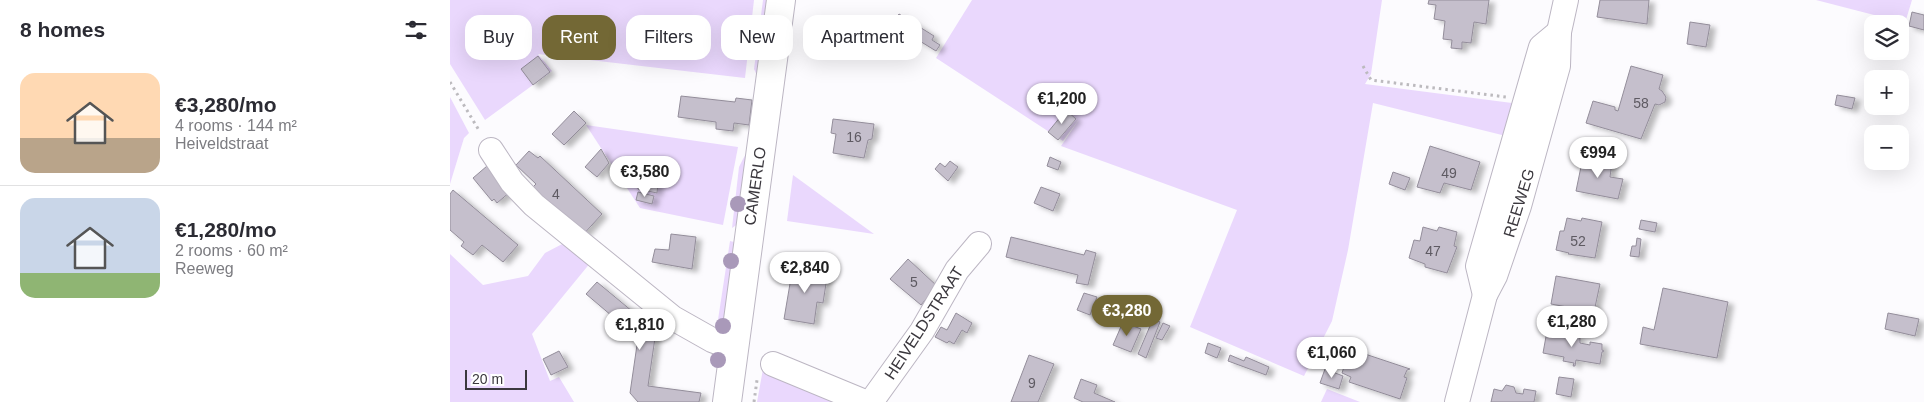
<!DOCTYPE html>
<html lang="en">
<head>
<meta charset="utf-8">
<style>
  body { margin:0; font-family:Arial,sans-serif; background:#f2f2f3; color:#2b2b33; height:100vh; display:flex; flex-direction:column; font-size:19px; white-space:nowrap }
  * { box-sizing:border-box; margin:0 }
  p { font-size:16px; color:#7c7c81 }
  .icon { flex:none; width:28px; height:28px; fill:none; stroke:currentColor; stroke-width:2; stroke-linecap:round; stroke-linejoin:round }
  .map { position:relative; flex:1; overflow:hidden }
  .panel { display:flex; flex-direction:column; background:#fff; width:450px }
  .panel>* { flex:none }
  .guide { position:absolute; left:15px; top:15px; width:475px; height:45px; display:flex; gap:10px }
  .buttons { position:absolute; left:1414px; top:15px; display:grid; gap:10px }
  .buttons a { display:grid; place-items:center; width:45px; height:45px; border-radius:10px; background:#fff; box-shadow:0 5px 20px #0002; font-size:25px }
  .scale { position:absolute; left:15px; bottom:12px; width:62px; box-sizing:border-box; padding-left:5px; border:2px solid #3b383e; border-top:0; font-size:14px; line-height:18px; white-space:nowrap; color:#3b383e; -webkit-text-stroke:4px #fff; paint-order:stroke }
  .price { position:absolute; translate:-50% -42px; padding:0 11px; border-radius:18px; background:#fff; color:#222; font-size:16px; line-height:32px; filter:drop-shadow(0 1px 2px #0008) }
  .price::after { content:''; position:absolute; left:50%; top:30px; width:15px; height:11px; margin-left:-8px; background:inherit; clip-path:polygon(0 0,100% 0,50% 100%) }
  .price.on { background:#736835; color:#fff }
  ul { padding:0; list-style:none }
  li { display:flex; align-items:center; gap:15px; height:125px; padding:0 20px }
  li+li { border-top:1px solid #e1e1e2 }
  li span { display:grid; place-items:center; flex:none; width:140px; height:100px; border-radius:15px; color:#555 }
  li>.icon { margin-inline-start:auto }
  span .icon { width:60px; height:60px; fill:#fffc; stroke-width:1 }
  li b { font-size:21px }
  h2 { display:flex; justify-content:space-between; align-items:center; height:60px; padding:0 20px; font-size:21px }
  .chip { padding:0 18px; border-radius:15px; background:#fff; box-shadow:0 5px 20px #0002; font-size:18px; line-height:45px }
  .chip.on { background:#736835; color:#fff }
  main { display:flex; flex:1; min-height:0 }
  .map>svg:first-child { display:block }
</style>
</head>
<body>
<main>
<section class="panel">
<h2>8 homes<svg class="icon" aria-label="filters" viewBox="0 0 24 24"><path d="M4 7h16M4 17h16"/><circle cx="9" cy="7" r="2"/><circle cx="15" cy="17" r="2"/></svg></h2>
<ul>
<li><span style="background:linear-gradient(#ffd9b3 65%,#b9a48a 0)"><svg class="icon" aria-label="home" viewBox="0 0 24 24"><path d="M3 11l9-7 9 7M6 9v11h12V9"/></svg></span><div><b>€3,280/mo</b><p>4 rooms · 144 m²</p><p>Heiveldstraat</p></div></li>
<li><span style="background:linear-gradient(#c9d6e8 75%,#8fb573 0)"><svg class="icon" aria-label="home" viewBox="0 0 24 24"><path d="M3 11l9-7 9 7M6 9v11h12V9"/></svg></span><div><b>€1,280/mo</b><p>2 rooms · 60 m²</p><p>Reeweg</p></div></li>
</ul>
</section>
<div class="map">
<svg width="1474" height="402" viewBox="0 0 1474 402">
  <defs>
    <filter id="shadow"><feDropShadow dx="5.5" dy="3" stdDeviation="2.5" flood-color="#0004"/></filter>
  </defs>
  <rect width="100%" height="100%" fill="#fcfbfe"/>
  <g fill="#ead8fd">
    <polygon points="0,0 304,0 295,78 88,54 102,71 35,120 0,64"/>
    <polygon points="313,0 323,0 311,84 304,69"/>
    <polygon points="522,0 932,0 921,74 915,84 1062,103 1056,136 923,103 898,250 882,321 854,376 740,327 787,210 611,146 630,118 613,141 486,58"/>
    <polygon points="1366,0 1462,0 1455,23"/>
    <polygon points="0,97 19,133 14,138 0,184"/>
    <polygon points="136,125 288,147 273,225 190,208"/>
    <polygon points="302,144 292,221 282,228 289,167 293,159"/>
    <polygon points="343,175 424,234 337,221"/>
    <polygon points="118,241 141,262 82,334 100,381 109,377 124,402 0,402 0,254 33,285 78,276 95,253"/>
    <polygon points="280,241 284,242 289,249 278,326 271,332 266,333"/>
    <polygon points="313,369 395,402 307,402"/>
    <polygon points="877,389 910,402 871,402"/>
  </g>
  <g fill="#c5bfcc" stroke="#938d9a" filter="url(#shadow)">
    <polygon points="979,0 1039,0 1036,24 1024,22 1021,43 1012,42 1012,49 1001,48 1002,40 993,39 995,21 984,19 986,5 978,4"/>
    <polygon points="1150,0 1199,0 1197,24 1147,17"/>
    <polygon points="1462,12 1474,15 1474,30 1459,26"/>
    <polygon points="449,14 484,36 482,40 490,45 486,51 442,24"/>
    <polygon points="1240,22 1260,25 1256,47 1237,44"/>
    <polygon points="88,56 100,72 83,85 71,69"/>
    <polygon points="1181,66 1213,75 1209,89 1212,91 1216,97 1215,102 1209,105 1205,104 1191,139 1136,123 1143,101 1165,107 1165,110 1168,111"/>
    <polygon points="1387,95 1405,98 1402,109 1385,105"/>
    <polygon points="231,96 285,102 286,98 302,100 299,125 284,123 283,131 266,129 266,122 228,117"/>
    <polygon points="616,110 626,119 608,140 598,132"/>
    <polygon points="124,111 136,123 114,145 102,134"/>
    <polygon points="383,119 424,124 422,139 418,140 414,158 383,153 386,134 381,133"/>
    <polygon points="980,146 1030,162 1021,190 994,183 990,193 967,187"/>
    <polygon points="151,149 159,163 147,177 135,167"/>
    <polygon points="79,151 88,158 90,156 152,214 131,237 79,191 86,184 66,165"/>
    <polygon points="600,157 611,162 608,170 597,166"/>
    <polygon points="1133,157 1162,163 1160,177 1173,179 1168,199 1126,191"/>
    <polygon points="500,161 508,167 498,181 485,169 490,163 495,167"/>
    <polygon points="37,166 60,192 47,203 44,199 42,201 23,178"/>
    <polygon points="943,172 960,178 955,190 939,184"/>
    <polygon points="190,180 208,184 207,193 188,189"/>
    <polygon points="591,187 610,194 603,211 584,203"/>
    <polygon points="3,190 68,245 53,262 32,245 23,255 11,246 14,242 0,230 0,194"/>
    <polygon points="188,192 204,196 202,204 186,200"/>
    <polygon points="1117,218 1131,221 1132,218 1152,222 1145,258 1118,254 1119,253 1106,250 1110,231 1114,231"/>
    <polygon points="1191,220 1207,223 1205,232 1189,229"/>
    <polygon points="973,227 987,231 989,227 1007,232 1004,246 1007,247 997,273 975,267 975,264 959,258 964,240 970,241"/>
    <polygon points="221,234 246,237 242,269 202,262 205,249 219,250"/>
    <polygon points="561,237 634,255 636,250 646,253 638,285 626,283 628,275 556,257"/>
    <polygon points="1187,238 1191,239 1189,257 1180,256 1182,246 1186,246"/>
    <polygon points="458,259 487,286 471,305 440,279"/>
    <polygon points="343,266 378,271 373,303 367,302 364,324 334,319"/>
    <polygon points="1106,276 1150,284 1144,312 1101,304"/>
    <polygon points="147,282 206,331 198,386 251,393 249,402 188,402 180,393 188,338 136,294"/>
    <polygon points="1213,288 1278,302 1267,358 1190,344 1193,327 1204,330"/>
    <polygon points="634,293 647,297 640,315 627,310"/>
    <polygon points="506,313 522,323 517,333 512,330 504,344 499,341 497,343 485,337 491,327 497,330"/>
    <polygon points="1438,313 1469,319 1465,336 1435,329"/>
    <polygon points="703,319 710,322 696,358 688,354"/>
    <polygon points="673,322 691,329 681,352 663,345"/>
    <polygon points="713,323 720,326 712,340 706,338"/>
    <polygon points="1097,331 1119,335 1119,332 1123,333 1124,336 1130,338 1130,343 1140,345 1140,342 1152,344 1152,350 1154,351 1152,352 1150,364 1126,360 1125,366 1123,366 1124,363 1113,361 1114,357 1093,353"/>
    <polygon points="758,343 771,348 767,358 755,353"/>
    <polygon points="109,351 118,367 101,375 93,359"/>
    <polygon points="909,352 960,369 957,370 954,377 957,378 950,399 899,382 901,377 892,373 898,354 908,356"/>
    <polygon points="579,355 604,364 588,402 561,402"/>
    <polygon points="780,355 794,361 796,357 819,367 816,375 778,361"/>
    <polygon points="875,369 893,376 889,389 870,383"/>
    <polygon points="1109,377 1124,379 1121,397 1106,394"/>
    <polygon points="631,379 647,385 644,393 665,402 633,402 624,398"/>
    <polygon points="1056,385 1064,387 1066,393 1073,394 1074,389 1086,391 1084,402 1041,402 1044,389 1052,391"/>
  </g>
  <g fill="none" stroke-linecap="round" stroke-linejoin="round">
    <g stroke="#bcb6c3" stroke-width="26">
      <g id="street">
        <polyline points="41,150 62,182 84,205 223,318 262,340 283,348"/>
        <polyline points="1035,295 1028,266 1091,47 1109,32"/>
        <polyline points="323,364 415,402"/>
        <polyline points="421,402 472,331 507,270 529,244"/>
        <polyline points="1007,402 1035,295 1045,276 1069,206 1108,66 1109,32 1116,0"/>
      </g>
    </g>
    <g stroke="#bcb6c3" stroke-width="30">
      <polyline id="secondary" points="277,402 331,0"/>
    </g>
    <g stroke="#bcbabe" stroke-width="3" stroke-dasharray="2.5 4" stroke-linecap="butt">
      <polyline points="913,66 921,80 1056,97"/>
      <polyline points="0,82 30,132"/>
      <polyline points="304,402 307,380"/>
    </g>
    <use href="#street" stroke="#fff" stroke-width="24"/>
    <use href="#secondary" stroke="#fff" stroke-width="28"/>
  </g>
  <g fill="#a999b9">
    <circle cx="288" cy="204" r="8"/>
    <circle cx="281" cy="261" r="8"/>
    <circle cx="273" cy="326" r="8"/>
    <circle cx="268" cy="360" r="8"/>
  </g>
  <g text-anchor="middle" dominant-baseline="central" stroke-width="4.5" stroke-linejoin="round" paint-order="stroke">
    <g font-size="14" fill="#5e5a62">
      <text x="1191" y="103">58</text>
      <text x="404" y="137">16</text>
      <text x="999" y="173">49</text>
      <text x="106" y="194">4</text>
      <text x="1128" y="241">52</text>
      <text x="983" y="251">47</text>
      <text x="464" y="282">5</text>
      <text x="582" y="383">9</text>
    </g>
    <g font-size="16" fill="#3b383e" stroke="#fff">
      <text transform="translate(305 186) rotate(-82)">CAMERLO</text>
      <text transform="translate(1069 203) rotate(-73)">REEWEG</text>
      <text transform="translate(474 323) rotate(-57)">HEIVELDSTRAAT</text>
    </g>
  </g>
</svg>
<div class="buttons">
<a><svg class="icon" aria-label="layers" viewBox="0 0 24 24"><path d="M12 4l9 5-9 5-9-5zM3 14l9 5 9-5"/></svg></a>
<a>+</a>
<a>−</a>
</div>
<div class="scale">20 m</div>
<b class="price" style="left:612px;top:125px">€1,200</b>
<b class="price" style="left:1148px;top:179px">€994</b>
<b class="price" style="left:195px;top:198px">€3,580</b>
<b class="price" style="left:355px;top:294px">€2,840</b>
<b class="price on" style="left:677px;top:337px">€3,280</b>
<b class="price" style="left:1122px;top:348px">€1,280</b>
<b class="price" style="left:190px;top:351px">€1,810</b>
<b class="price" style="left:882px;top:379px">€1,060</b>
<div class="guide">
<a class="chip">Buy</a>
<a class="chip on">Rent</a>
<a class="chip">Filters</a>
<a class="chip">New</a>
<a class="chip">Apartment</a>
</div>
</div>
</main>
</body>
</html>
